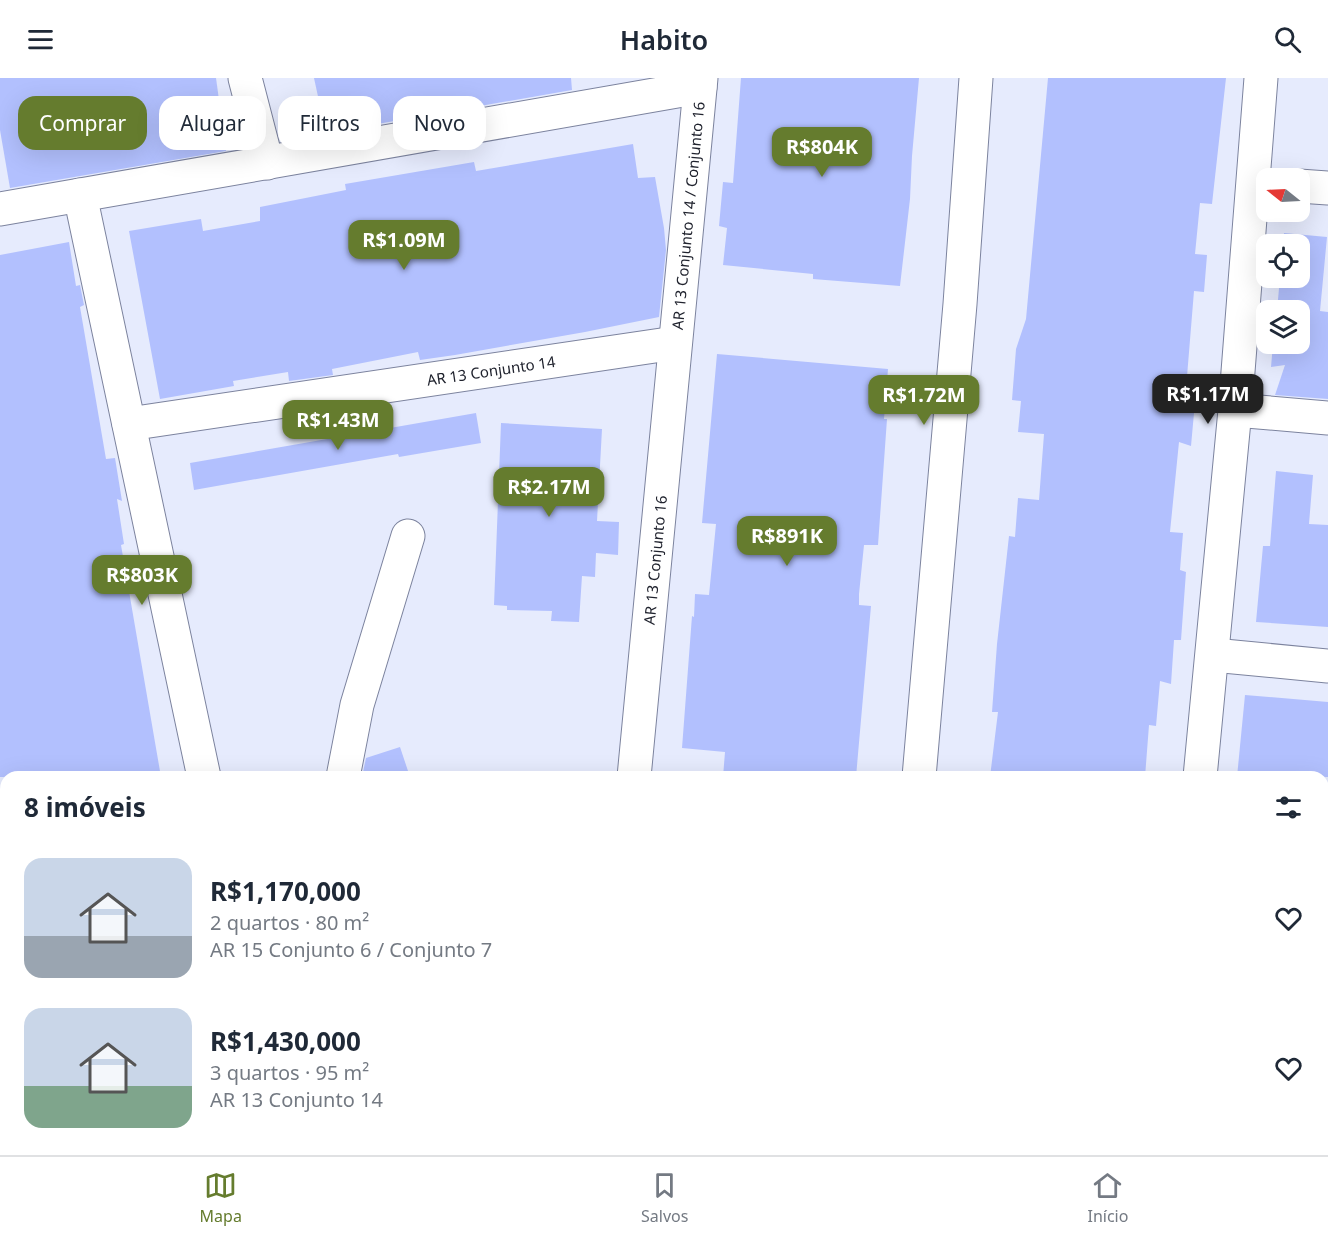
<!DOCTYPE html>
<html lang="pt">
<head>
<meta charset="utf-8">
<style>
  body { margin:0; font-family:"Noto Sans",sans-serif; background:#f2f2f3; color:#1f2937; height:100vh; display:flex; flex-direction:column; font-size:22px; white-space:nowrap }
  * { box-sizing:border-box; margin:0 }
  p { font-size:20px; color:#747a83 }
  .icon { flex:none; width:33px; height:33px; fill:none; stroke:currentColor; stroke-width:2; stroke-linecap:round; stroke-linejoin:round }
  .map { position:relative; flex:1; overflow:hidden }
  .panel { position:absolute; left:0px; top:693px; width:1329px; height:384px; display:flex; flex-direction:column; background:#fff; border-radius:18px 18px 0 0; box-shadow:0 6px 24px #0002 }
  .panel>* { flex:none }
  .guide { position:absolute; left:18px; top:18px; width:600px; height:54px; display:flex; gap:12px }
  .needle { width:39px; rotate:288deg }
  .buttons { position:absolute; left:1256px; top:90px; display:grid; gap:12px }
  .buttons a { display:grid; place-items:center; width:54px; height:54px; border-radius:12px; background:#fff; box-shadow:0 6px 24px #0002; font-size:30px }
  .price { position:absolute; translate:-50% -51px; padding:0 14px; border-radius:12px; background:#657c2e; color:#fff; font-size:20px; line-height:39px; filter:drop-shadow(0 2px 3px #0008) }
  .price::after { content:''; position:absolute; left:50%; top:36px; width:18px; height:14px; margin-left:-9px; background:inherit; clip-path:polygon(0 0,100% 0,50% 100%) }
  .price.current { background:#222; color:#fff }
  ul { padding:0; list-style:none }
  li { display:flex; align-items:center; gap:18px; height:150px; padding:0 24px }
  li span { display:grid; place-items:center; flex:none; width:168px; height:120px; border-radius:18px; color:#555 }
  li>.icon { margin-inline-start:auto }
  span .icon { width:72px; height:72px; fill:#fffc; stroke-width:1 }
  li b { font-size:26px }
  h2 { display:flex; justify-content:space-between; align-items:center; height:72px; padding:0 24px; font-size:26px }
  .tag { padding:0 21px; border-radius:18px; background:#fff; box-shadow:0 6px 24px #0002; font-size:21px; line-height:54px }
  .tag.current { background:#657c2e; color:#fff }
  header { display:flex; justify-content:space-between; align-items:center; height:78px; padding:0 24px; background:#fff; font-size:27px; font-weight:600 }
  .menu { display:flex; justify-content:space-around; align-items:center; height:84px; border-top:2px solid #e0e1e3; background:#fff; font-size:16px; color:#747a83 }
  .menu a { display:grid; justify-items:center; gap:3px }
  .menu .current { color:#657c2e }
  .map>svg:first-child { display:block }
</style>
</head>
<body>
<header><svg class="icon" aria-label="menu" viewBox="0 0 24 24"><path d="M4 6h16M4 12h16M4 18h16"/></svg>Habito<svg class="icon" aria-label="search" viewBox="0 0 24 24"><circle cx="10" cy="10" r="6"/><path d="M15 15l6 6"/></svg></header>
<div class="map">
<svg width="1328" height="1077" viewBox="0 0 1328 1077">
  <rect width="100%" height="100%" fill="#e6ebfd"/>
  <g fill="#b2c0fe">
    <polygon points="0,0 216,0 226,73 10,110 0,52"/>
    <polygon points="314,0 571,0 572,12 326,55"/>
    <polygon points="741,0 919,0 912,78 910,121 900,208 813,201 813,196 723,187 727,150 719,148 723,104 733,105"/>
    <polygon points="1048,0 1226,0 1212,126 1200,125 1195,176 1207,177 1204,214 1194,213 1185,323 1195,324 1191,368 1179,364 1170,454 1183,455 1180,492 1186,494 1181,562 1174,562 1171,606 1160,603 1156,648 1149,647 1145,699 990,699 998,634 992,634 997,566 1009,458 1015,459 1018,420 1039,422 1044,356 1018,354 1021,323 1012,322 1016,271 1026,241"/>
    <polygon points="633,66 638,100 655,99 664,150 666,172 659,239 585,254 455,277 420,282 418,274 332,291 333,297 289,303 288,294 233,303 234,308 160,321 129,153 201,141 203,153 260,143 260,129 346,112 345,106 474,84 476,93"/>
    <polygon points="1284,155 1327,159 1320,233 1328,234 1328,321 1275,317 1285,287 1271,289 1273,266 1299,266 1299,232 1277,232 1280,200 1299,200 1299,166 1283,166"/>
    <polygon points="69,164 76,208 80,207 84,227 80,229 106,381 115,380 122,423 117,421 124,466 121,467 161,699 0,699 0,177"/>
    <polygon points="717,276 888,291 884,341 887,341 878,467 864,467 859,516 859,527 871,528 856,699 723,699 725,674 682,670 692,538 694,539 695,516 709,517 716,446 702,445"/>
    <polygon points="476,335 481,365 399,379 398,376 194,412 190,385"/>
    <polygon points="501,345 602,351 597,443 619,444 618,477 596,475 595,499 582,498 579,544 551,543 552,533 507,532 507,528 494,527"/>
    <polygon points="1276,393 1313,397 1309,446 1328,447 1328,549 1256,544 1263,468 1270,468"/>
    <polygon points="1245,617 1328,624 1328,699 1237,699"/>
    <polygon points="400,669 410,699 362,699 366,680"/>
  </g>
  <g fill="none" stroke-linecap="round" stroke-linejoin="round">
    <g stroke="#7c839e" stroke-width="35">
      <g id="minor">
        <polyline points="245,0 267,85"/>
        <polyline points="1299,108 1328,110"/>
        <polyline points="80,117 204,699"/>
        <polyline points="0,131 700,9"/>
        <polyline points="1235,332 1328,340"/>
        <path id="s1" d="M129,346l546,-81"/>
        <polyline points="1213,577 1328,588"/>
        <polyline points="343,699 357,627 408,458"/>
        <path id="s2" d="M634,699l67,-699"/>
        <polyline points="919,699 960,226 976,0"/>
        <polyline points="1200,699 1235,332 1261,0"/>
        <polyline points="0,853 6,851"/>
        <polyline points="1323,1006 1328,1007"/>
        <polyline points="459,1071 461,1077"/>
        <polyline points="107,1077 121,1071"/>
        <polyline points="879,1077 881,1071"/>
        <polyline points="1161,1077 1161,1071"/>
      </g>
    </g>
    <use href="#minor" stroke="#fff" stroke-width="33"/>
  </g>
  <g text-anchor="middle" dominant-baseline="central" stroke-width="6" stroke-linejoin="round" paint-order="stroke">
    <g font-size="15" fill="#20232e" stroke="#fff">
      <text stroke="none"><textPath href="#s2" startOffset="564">AR 13 Conjunto 14 / Conjunto 16</textPath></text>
      <text stroke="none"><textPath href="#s1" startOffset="366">AR 13 Conjunto 14</textPath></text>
      <text stroke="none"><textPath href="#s2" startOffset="218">AR 13 Conjunto 16</textPath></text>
    </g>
  </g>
</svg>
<div class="buttons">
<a><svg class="needle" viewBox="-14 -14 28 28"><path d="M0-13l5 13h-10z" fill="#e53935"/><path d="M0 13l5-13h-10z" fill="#747a83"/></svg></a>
<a><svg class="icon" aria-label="locate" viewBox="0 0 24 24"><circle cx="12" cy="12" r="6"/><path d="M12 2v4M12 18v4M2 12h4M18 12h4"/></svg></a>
<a><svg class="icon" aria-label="layers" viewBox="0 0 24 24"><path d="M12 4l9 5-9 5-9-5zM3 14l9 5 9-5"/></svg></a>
</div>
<b class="price" style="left:822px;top:100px">R$804K</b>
<b class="price" style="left:404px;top:193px">R$1.09M</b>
<b class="price current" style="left:1208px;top:347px">R$1.17M</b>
<b class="price" style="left:924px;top:348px">R$1.72M</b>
<b class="price" style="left:338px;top:373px">R$1.43M</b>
<b class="price" style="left:549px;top:440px">R$2.17M</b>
<b class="price" style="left:787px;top:489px">R$891K</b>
<b class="price" style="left:142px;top:528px">R$803K</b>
<div class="guide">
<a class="tag current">Comprar</a>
<a class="tag">Alugar</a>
<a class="tag">Filtros</a>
<a class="tag">Novo</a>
</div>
<section class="panel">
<h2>8 imóveis<svg class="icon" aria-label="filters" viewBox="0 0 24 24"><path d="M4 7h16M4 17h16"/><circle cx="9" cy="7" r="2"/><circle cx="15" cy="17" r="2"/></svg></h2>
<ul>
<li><span style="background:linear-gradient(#c9d6e8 65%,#9aa5b1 0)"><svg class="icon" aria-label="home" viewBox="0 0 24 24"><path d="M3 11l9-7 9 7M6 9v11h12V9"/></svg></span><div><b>R$1,170,000</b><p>2 quartos · 80 m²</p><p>AR 15 Conjunto 6 / Conjunto 7</p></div><svg class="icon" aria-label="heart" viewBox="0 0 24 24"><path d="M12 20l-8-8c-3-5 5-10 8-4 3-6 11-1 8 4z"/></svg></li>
<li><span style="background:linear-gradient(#c9d6e8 65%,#7fa58c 0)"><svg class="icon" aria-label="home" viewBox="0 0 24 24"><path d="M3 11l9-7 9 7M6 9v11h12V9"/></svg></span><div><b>R$1,430,000</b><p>3 quartos · 95 m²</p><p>AR 13 Conjunto 14</p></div><svg class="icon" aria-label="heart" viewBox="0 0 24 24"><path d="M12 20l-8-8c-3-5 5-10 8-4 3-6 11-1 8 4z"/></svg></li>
</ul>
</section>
</div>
<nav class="menu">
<a class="current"><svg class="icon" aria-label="map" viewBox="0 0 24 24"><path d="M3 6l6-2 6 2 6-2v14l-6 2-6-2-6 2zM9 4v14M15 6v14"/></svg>Mapa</a>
<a><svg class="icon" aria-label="saved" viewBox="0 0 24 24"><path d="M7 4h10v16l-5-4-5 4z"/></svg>Salvos</a>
<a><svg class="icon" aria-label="home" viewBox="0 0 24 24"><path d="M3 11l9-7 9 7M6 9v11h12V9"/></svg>Início</a>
</nav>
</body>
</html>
